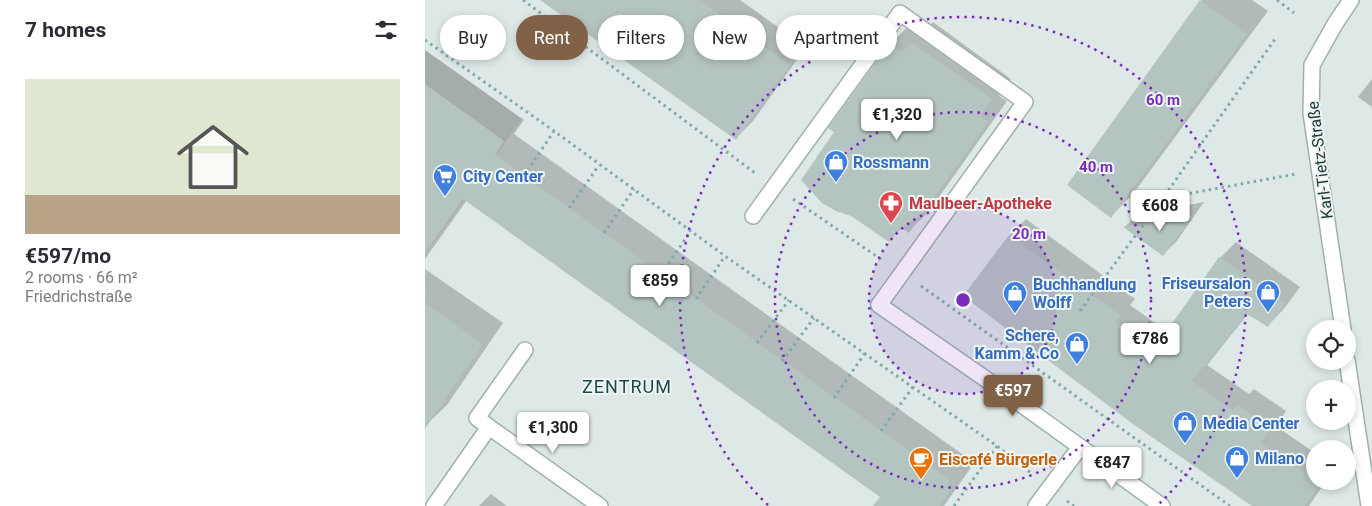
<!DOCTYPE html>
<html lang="en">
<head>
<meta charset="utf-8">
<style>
  body { margin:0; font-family:Roboto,sans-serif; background:#f2f2f3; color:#2b2b33; height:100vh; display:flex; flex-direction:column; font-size:19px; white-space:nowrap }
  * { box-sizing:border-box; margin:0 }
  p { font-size:16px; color:#7c7c81 }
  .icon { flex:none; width:28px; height:28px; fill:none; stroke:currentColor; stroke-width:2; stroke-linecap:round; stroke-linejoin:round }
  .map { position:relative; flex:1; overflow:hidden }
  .side { display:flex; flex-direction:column; background:#fff; width:425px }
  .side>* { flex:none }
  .hud { position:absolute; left:15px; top:15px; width:475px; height:45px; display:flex; gap:10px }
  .controls { position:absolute; left:881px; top:320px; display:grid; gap:10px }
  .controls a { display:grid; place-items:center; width:50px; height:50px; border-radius:50%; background:#fff; box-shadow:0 2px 8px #0003; font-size:25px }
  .price { position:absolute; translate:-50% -42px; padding:0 11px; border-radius:5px; background:#fff; color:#222; font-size:16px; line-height:32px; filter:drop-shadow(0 1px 2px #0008) }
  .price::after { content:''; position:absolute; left:50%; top:30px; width:15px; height:11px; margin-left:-8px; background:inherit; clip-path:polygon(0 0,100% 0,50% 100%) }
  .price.current { background:#816145; color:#fff }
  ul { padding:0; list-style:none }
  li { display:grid; align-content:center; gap:10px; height:265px; padding:0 25px }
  li span { display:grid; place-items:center; height:155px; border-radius:0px; color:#555 }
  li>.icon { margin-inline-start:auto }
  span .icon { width:90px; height:90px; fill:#fffc; stroke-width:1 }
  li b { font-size:21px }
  h2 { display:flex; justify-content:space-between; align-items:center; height:60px; padding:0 25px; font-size:21px }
  .chip { padding:0 18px; border-radius:22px; background:#fff; box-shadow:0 2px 8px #0003; font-size:18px; line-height:45px }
  .chip.current { background:#816145; color:#fff }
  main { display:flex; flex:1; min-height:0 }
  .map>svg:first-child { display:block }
</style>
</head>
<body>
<main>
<section class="side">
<h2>7 homes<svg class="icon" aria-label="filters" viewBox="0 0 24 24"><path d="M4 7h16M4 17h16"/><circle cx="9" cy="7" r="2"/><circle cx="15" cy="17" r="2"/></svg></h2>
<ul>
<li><span style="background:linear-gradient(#dfe7d0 75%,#b9a48a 0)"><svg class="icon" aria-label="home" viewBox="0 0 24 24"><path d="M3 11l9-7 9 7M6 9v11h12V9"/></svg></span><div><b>€597/mo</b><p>2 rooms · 66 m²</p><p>Friedrichstraße</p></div></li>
</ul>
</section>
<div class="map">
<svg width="947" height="506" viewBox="0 0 947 506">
  <rect width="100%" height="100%" fill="#dee9e7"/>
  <polygon fill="#cdd9d6" points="0,50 97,119 0,254"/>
  <g fill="#0003">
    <polygon points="118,0 315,0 381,47 328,121 311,138"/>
    <polygon points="777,0 827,0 843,11 708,194 686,216"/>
    <polygon points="508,22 586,79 574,96 582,101 504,211 484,231 478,227 464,241 410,132 405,128 465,45 485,24 498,32"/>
    <polygon points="0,50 99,120 89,134 544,459 545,469 519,506 450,506 457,496 42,200 0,259"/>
    <polygon points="947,79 947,107 933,97"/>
    <polygon points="779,202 751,242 738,254 700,227 712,215"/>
    <polygon points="601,219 710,299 705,305 743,332 795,258 811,242 875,287 858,310 842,326 823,314 782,365 824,394 829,389 861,411 851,426 890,453 890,481 901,481 884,506 829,506 539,296 585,235"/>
    <polygon points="0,269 78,323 22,405 1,425"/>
    <polygon points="66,494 82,506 54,506"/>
  </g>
  <g fill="#b4c4c1">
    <polygon points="115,0 275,0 365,65 311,140"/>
    <polygon points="775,0 822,34 686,218 642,185"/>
    <polygon points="486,42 567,99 555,116 563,122 484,233 476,227 464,242 426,216 411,211 397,203 376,180 409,132 403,128 464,44 478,52"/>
    <polygon points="0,84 79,141 70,155 524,479 525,491 515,506 448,506 455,497 38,199 0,253"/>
    <polygon points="769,214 738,256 698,227"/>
    <polygon points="584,235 695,315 690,322 729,349 794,257 860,303 843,327 822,314 767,381 808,410 813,405 846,428 836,443 896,484 880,506 827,506 708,424 538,296"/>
    <polygon points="0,303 58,344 0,429"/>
  </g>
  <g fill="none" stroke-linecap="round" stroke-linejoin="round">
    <g stroke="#a1b0af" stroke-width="18">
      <polyline id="service" points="328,216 475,13 600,102 454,305"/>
    </g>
    <g stroke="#a1b0af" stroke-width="18">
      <g id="minor">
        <polyline points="918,329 886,113 887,65 910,24 926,0"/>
        <polyline points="922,360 944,506"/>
        <polyline points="64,427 175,506"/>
        <polyline points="9,506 64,427 52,418 100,350"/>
        <polyline points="611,506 655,447"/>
      </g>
    </g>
    <g stroke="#9eb4b2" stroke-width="18">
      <polyline id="secondary" points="454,305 575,389 737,506"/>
    </g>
    <g stroke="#80aba9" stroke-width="3" stroke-dasharray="2.5 4" stroke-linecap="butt">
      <polyline points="98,0 330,173"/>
      <polyline points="852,0 869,13"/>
      <polyline points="0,40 129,131 300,256 572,446 606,473"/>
      <polyline points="99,176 129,131"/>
      <polyline points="739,198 871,174"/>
      <polyline points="368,199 457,260"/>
      <polyline points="144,208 174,165"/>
      <polyline points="179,233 209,189"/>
      <polyline points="236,274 266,231"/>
      <polyline points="496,286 805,506"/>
      <polyline points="271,299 300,256"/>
      <polyline points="655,311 738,198 850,39"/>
      <polyline points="332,343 364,300"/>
      <polyline points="357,361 389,318"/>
      <polyline points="409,398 440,353"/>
      <polyline points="456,431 488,387"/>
      <polyline points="642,501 649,506"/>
      <polyline points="529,506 572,446"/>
    </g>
    <use href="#service" stroke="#fff" stroke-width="15"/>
    <use href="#minor" stroke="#fff" stroke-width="15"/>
    <use href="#secondary" stroke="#fff" stroke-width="15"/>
  </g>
  <circle cx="538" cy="300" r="94" fill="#7b2cbf" fill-opacity=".12"/>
  <g fill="none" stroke="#7b2cbf" stroke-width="2.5" stroke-dasharray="2.5 5">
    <circle cx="538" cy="300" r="94"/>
    <circle cx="538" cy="300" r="188"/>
    <path d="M343 505A283 283 0 1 1 733 505"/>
  </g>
  <defs>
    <g id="shop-pin" transform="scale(1.25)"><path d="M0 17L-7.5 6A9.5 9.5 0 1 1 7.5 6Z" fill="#3f7fe0" stroke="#eef6f4"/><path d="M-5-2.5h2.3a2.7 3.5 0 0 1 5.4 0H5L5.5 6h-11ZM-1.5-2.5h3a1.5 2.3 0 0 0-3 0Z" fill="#fff"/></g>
    <g id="supermarket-pin" transform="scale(1.25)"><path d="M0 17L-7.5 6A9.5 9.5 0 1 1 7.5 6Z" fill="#3f7fe0" stroke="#eef6f4"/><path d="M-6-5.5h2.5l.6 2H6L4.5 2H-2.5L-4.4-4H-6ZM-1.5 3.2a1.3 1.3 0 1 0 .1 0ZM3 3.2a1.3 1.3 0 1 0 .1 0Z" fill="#fff"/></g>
    <g id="pharmacy-pin" transform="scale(1.25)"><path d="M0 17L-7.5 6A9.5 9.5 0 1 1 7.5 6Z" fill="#e0444e" stroke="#eef6f4"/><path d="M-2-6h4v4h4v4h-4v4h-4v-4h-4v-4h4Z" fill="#fff"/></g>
    <g id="cafe-pin" transform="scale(1.25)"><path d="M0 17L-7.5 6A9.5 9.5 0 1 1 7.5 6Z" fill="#e8710a" stroke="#eef6f4"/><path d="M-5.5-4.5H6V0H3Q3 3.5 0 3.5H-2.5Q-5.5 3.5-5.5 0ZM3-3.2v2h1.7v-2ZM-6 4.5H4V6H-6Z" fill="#fff"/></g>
  </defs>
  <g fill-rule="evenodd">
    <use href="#shop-pin" x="411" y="162"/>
    <use href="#supermarket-pin" x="20" y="176"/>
    <use href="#pharmacy-pin" x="466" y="203"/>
    <use href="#shop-pin" x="843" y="292"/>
    <use href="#shop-pin" x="590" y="293"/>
    <use href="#shop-pin" x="652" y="344"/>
    <use href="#shop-pin" x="760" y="423"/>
    <use href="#shop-pin" x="812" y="458"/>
    <use href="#cafe-pin" x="496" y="459"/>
  </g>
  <g text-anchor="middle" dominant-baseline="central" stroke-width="4" stroke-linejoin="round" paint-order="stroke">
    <g font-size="16" fill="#203837" stroke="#eef6f4">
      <text transform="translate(895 160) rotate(-97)">Karl-Tietz-Straße</text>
    </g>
    <g font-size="16" font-weight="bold" fill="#366cbe" stroke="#eef6f4" text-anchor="start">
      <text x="428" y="162">Rossmann</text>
      <text x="38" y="176">City Center</text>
      <text x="826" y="283" text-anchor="end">Friseursalon<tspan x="826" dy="18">Peters</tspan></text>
      <text x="608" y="284">Buchhandlung<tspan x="608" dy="18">Wolff</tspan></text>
      <text x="634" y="335" text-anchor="end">Schere,<tspan x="634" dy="18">Kamm &amp; Co</tspan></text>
      <text x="778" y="423">Media Center</text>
      <text x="830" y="458">Milano</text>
    </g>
    <g font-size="16" font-weight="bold" fill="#be3a42" stroke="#eef6f4" text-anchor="start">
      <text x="484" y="203">Maulbeer-Apotheke</text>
    </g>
    <g font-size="16" font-weight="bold" fill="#c56008" stroke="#eef6f4" text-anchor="start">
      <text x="514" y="459">Eiscafé Bürgerle</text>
    </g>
    <g font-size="18" letter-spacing="1" fill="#1e4949" stroke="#eef6f4">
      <text x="202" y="386">ZENTRUM</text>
    </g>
  </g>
  <circle cx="538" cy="300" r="8" fill="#7b2cbf" stroke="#eef6f4" stroke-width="2.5"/>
  <g font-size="15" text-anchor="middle" font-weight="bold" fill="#7b2cbf" stroke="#eef6f4" stroke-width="4" stroke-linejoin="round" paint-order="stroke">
    <text x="738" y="105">60 m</text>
    <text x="671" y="172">40 m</text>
    <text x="604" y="239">20 m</text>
  </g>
</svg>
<div class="controls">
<a><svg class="icon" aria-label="locate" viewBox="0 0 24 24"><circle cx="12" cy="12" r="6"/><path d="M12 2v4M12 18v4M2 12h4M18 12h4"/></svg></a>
<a>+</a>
<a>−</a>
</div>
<b class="price" style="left:472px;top:141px">€1,320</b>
<b class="price" style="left:735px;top:232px">€608</b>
<b class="price" style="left:235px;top:307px">€859</b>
<b class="price" style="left:725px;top:365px">€786</b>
<b class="price current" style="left:588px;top:417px">€597</b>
<b class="price" style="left:128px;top:454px">€1,300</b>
<b class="price" style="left:687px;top:489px">€847</b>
<div class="hud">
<a class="chip">Buy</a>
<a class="chip current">Rent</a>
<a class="chip">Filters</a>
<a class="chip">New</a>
<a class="chip">Apartment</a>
</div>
</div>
</main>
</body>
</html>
